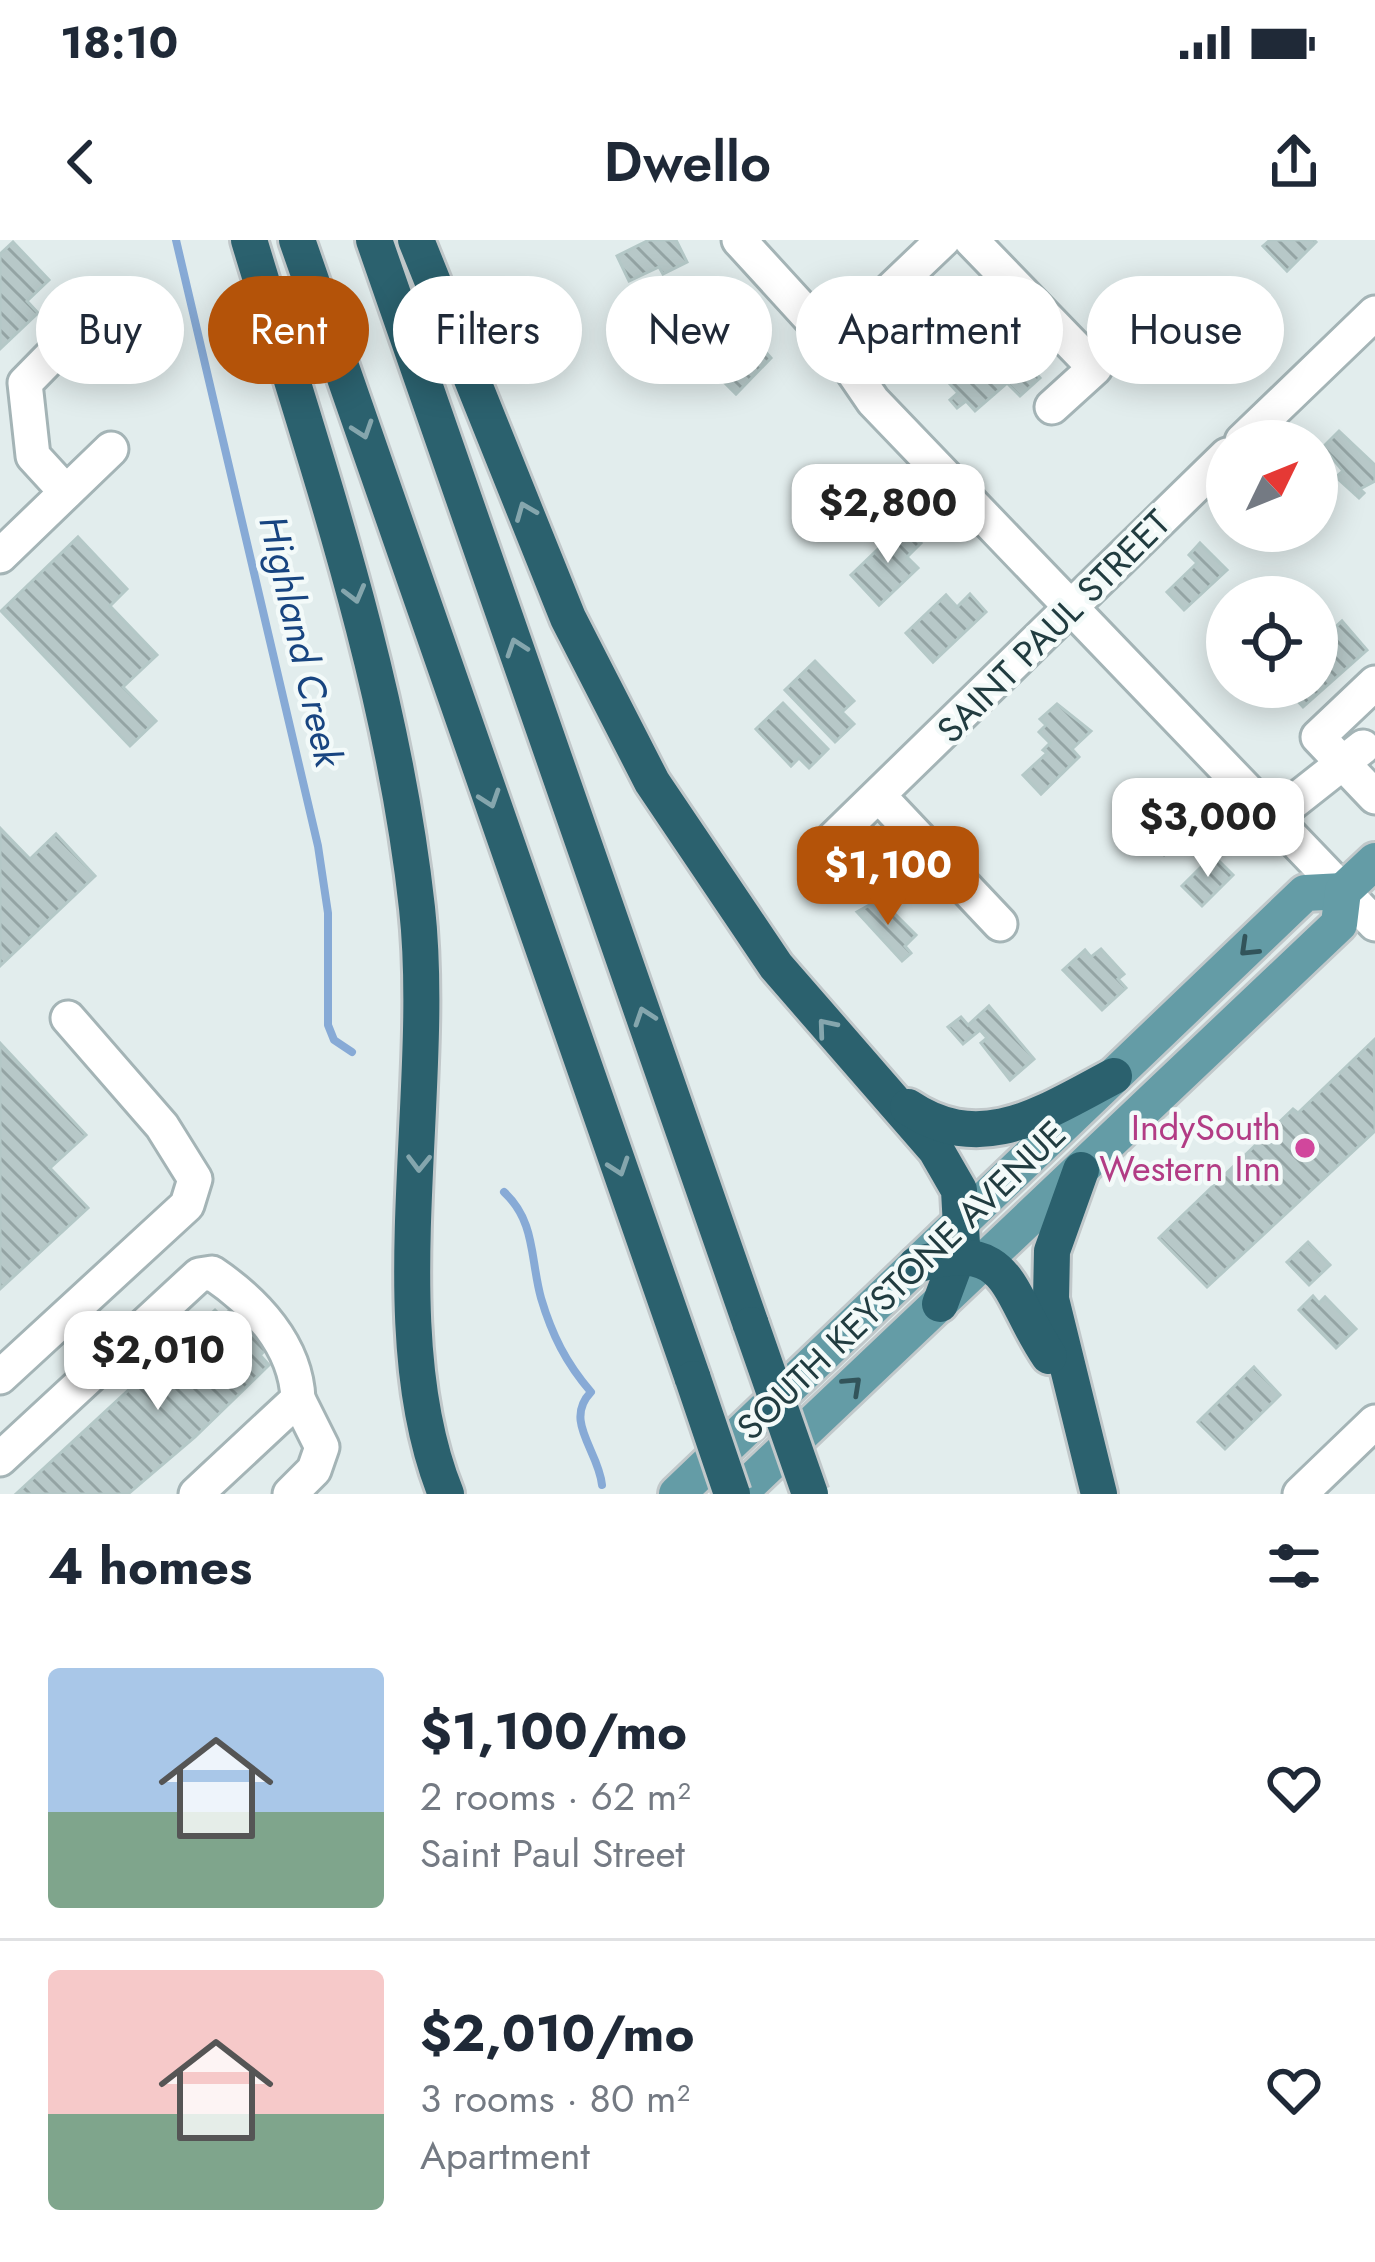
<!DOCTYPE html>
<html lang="en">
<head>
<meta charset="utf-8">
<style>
  body { margin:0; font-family:Jost,sans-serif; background:#f2f2f3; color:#1f2937; height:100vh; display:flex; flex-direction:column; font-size:45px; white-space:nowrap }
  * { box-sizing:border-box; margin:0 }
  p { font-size:39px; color:#747a83 }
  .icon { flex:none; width:66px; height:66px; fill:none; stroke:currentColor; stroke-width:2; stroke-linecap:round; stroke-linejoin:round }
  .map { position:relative; height:1254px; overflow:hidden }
  .side { display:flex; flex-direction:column; background:#fff; flex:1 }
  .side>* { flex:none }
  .guide { position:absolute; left:36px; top:36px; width:1305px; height:108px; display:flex; gap:24px }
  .needle { width:78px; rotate:47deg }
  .buttons { position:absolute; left:1206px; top:180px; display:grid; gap:24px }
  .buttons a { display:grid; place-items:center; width:132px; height:132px; border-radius:50%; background:#fff; box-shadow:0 6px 30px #0003; font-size:60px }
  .price { position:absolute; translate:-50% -102px; padding:0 27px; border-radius:24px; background:#fff; color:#222; font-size:39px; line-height:78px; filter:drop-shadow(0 3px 6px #0008) }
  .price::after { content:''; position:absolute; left:50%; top:72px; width:36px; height:27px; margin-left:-18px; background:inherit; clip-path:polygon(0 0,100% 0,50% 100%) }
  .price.active { background:#b45309; color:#fff }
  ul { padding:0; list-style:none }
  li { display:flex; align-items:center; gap:36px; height:300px; padding:0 48px }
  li+li { border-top:3px solid #e0e1e3 }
  li span { display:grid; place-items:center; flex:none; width:336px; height:240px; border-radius:12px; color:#555 }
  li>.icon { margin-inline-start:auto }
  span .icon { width:144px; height:144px; fill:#fffc; stroke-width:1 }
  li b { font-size:51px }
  h2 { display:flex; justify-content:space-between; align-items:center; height:144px; padding:0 48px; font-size:51px }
  .chip { padding:0 42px; border-radius:54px; background:#fff; box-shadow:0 6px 30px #0003; font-size:42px; line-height:108px }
  .chip.active { background:#b45309; color:#fff }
  .status { display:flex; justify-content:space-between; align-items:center; height:84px; padding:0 60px; background:#fff; direction:ltr }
  .status svg { height:33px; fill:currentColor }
  header { display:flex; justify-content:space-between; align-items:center; height:156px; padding:0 48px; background:#fff; font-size:54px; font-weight:600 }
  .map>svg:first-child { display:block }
</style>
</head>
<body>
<div class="status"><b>18:10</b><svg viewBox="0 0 49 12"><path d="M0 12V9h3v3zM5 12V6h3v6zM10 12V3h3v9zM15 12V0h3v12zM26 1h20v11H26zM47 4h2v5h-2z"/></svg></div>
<header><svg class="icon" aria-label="back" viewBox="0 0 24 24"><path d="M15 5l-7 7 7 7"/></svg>Dwello<svg class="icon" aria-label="share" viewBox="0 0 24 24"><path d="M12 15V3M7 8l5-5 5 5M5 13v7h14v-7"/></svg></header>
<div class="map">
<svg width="1375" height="1254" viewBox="0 0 1375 1254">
  <defs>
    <pattern id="building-back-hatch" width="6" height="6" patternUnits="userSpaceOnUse" patternTransform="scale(3)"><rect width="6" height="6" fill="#b7c8c8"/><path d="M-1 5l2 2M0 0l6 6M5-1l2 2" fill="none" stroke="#94a4a4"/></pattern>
  </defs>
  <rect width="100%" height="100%" fill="#e2eded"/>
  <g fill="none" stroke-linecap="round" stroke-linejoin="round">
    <g stroke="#87aad6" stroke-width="8">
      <polyline points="176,0 318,606 328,673 328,785 334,800 352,812"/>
      <path d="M504,952c32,30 26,66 37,106 11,37 25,65 50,94 -28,29 8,59 11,93"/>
    </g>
  </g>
  <g fill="url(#building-back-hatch)" stroke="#b4c8c7" stroke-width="3">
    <polygon points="649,0 676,0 687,22 663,34 659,27 629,41 617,16"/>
    <polygon points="1270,0 1314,0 1316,2 1287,31 1263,6"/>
    <polygon points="13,2 49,40 27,61 38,73 0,109 0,14"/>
    <polygon points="705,46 722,63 702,82 697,77 664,108 641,85 680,47 692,59"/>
    <polygon points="958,47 1009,104 1030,85 1041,97 1019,115 1040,138 1020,156 1007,143 975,171 966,161 957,168 950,160 958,153 905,94"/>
    <polygon points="732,74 771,118 736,154 711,129 732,108 715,92"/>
    <polygon points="1339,191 1375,225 1375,241 1360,249 1364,253 1359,258 1336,237 1343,231 1323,207"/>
    <polygon points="903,285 921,303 907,317 918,328 879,365 851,335"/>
    <polygon points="78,297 127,349 110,366 157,415 123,447 156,481 130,506 1,371"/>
    <polygon points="1200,303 1227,330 1184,370 1167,352 1197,323 1189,315"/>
    <polygon points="970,354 986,372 933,422 906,393 946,355 957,367"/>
    <polygon points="1342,381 1367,410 1303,467 1285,447 1317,447 1317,404"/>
    <polygon points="815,421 854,461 842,472 854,484 835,502 785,450"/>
    <polygon points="783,463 828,509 809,528 799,518 791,526 756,489"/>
    <polygon points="1057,464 1091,491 1072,509 1079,517 1041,554 1023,535 1047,513 1043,510 1050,503 1039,492 1046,485 1040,479"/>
    <polygon points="1166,566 1190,589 1164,615 1138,595"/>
    <polygon points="0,588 30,619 56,594 95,636 0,726"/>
    <polygon points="1213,615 1233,635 1202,666 1182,646"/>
    <polygon points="880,659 916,695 905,706 911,713 902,721 857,672"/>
    <polygon points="1101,709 1124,734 1118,739 1126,748 1102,770 1063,730 1085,710 1091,717"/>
    <polygon points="989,766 1034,819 1010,840 981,803 987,798 980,790 963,804 948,787 961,777 968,785"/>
    <polygon points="1374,800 1375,891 1207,1047 1159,998 1293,869 1298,873"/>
    <polygon points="0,803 86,895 50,928 88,968 0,1049"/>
    <polygon points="1308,1002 1330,1025 1309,1045 1287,1022"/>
    <polygon points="1313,1056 1319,1063 1325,1057 1356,1089 1336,1108 1299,1070"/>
    <polygon points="215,1070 222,1077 230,1070 267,1109 260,1115 269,1125 195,1197 128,1254 16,1254"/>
    <polygon points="1254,1127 1280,1155 1225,1209 1198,1182"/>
  </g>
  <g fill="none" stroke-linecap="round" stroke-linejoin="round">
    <g stroke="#a4b4b6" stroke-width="39">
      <g id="minor">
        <polyline points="739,0 834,104 873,161 1375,684"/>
        <polyline points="971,0 1095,128 1052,167"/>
        <polyline points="834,104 943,0"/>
        <polyline points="1242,201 1375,73"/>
        <polyline points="66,252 33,216 25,143 78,89"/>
        <polyline points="0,316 111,209"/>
        <polyline points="1375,443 1318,497 1375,557"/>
        <polyline points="880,557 1000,684"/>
        <polyline points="1273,578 1363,507"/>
        <polyline points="832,600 1227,215"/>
        <polyline points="0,1137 187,965 195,939 162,886 68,778"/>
        <path d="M0,1219l199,-184 13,-2c43,29 84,72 86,126l-102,95"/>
        <polyline points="290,1254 314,1230 322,1207 298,1159"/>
        <polyline points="1300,1254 1375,1182"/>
      </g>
    </g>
    <g stroke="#c1c8ca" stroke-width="42">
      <g id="major">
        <polyline points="677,1254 1305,653 1343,651"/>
        <polyline points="738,1254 1339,684 1343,651 1375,621"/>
      </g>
    </g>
    <g stroke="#c1c8ca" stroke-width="42">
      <g id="highway">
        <path d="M249,0c66,220 143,439 168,668 20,182 -39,419 29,586"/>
        <polyline points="297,0 693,1139"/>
        <polyline points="374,0 751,1085"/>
        <polyline points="416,0 568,378 652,542 776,726 936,910 959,950 962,1005 940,1064"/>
        <path d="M908,867c74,50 137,5 206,-31"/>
        <polyline points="1081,930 1052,1011 1051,1059 1099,1254"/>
        <path d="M916,1025c97,-29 90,28 133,91"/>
      </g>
    </g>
    <use href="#minor" stroke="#fff" stroke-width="33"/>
    <use href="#major" stroke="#649ca6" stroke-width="36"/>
    <use href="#highway" stroke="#2b616e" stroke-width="36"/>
    <g stroke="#c1c8ca" stroke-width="42" stroke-linecap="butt">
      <g id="highway-bridge">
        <polyline points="751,1085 810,1254"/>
        <polyline points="693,1139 732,1254"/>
      </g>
    </g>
    <use href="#highway-bridge" stroke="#2b616e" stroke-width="36"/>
  </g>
  <defs><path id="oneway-chevron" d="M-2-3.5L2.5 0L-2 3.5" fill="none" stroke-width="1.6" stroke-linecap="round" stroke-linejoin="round" transform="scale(3)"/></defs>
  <g stroke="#85a6ad">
    <use href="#oneway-chevron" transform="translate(363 190) rotate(71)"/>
    <use href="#oneway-chevron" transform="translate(525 271) rotate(-112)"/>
    <use href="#oneway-chevron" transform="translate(355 354) rotate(75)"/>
    <use href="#oneway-chevron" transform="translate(516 407) rotate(-109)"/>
    <use href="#oneway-chevron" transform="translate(490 559) rotate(71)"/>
    <use href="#oneway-chevron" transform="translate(644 776) rotate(-109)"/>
    <use href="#oneway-chevron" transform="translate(826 787) rotate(-130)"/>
    <use href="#oneway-chevron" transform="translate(419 923) rotate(91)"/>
    <use href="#oneway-chevron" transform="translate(619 927) rotate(71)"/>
  </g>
  <g stroke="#32545a">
    <use href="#oneway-chevron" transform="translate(1248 708) rotate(136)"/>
    <use href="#oneway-chevron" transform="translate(853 1145) rotate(-43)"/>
  </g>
  <circle fill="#d1479c" stroke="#f3faf9" stroke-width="4.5" cx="1305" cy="908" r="12"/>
  <g text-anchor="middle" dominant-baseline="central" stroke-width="9" stroke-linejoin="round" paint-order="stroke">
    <g font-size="36" fill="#213c40" stroke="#f3faf9">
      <text transform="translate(1053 386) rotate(-45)">SAINT PAUL STREET</text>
      <text transform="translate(901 1040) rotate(-44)">SOUTH KEYSTONE AVENUE</text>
    </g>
    <g font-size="36" fill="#b23c85" stroke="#f3faf9" text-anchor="end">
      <text x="1281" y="887">IndySouth<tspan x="1281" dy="41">Western Inn</tspan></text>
    </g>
    <g font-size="39" font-style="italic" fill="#174480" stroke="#f3faf9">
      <text transform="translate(301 401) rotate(77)">Highland Creek</text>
    </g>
  </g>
</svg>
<div class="buttons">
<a><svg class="needle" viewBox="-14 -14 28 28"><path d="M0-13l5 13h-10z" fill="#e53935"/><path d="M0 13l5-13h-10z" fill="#747a83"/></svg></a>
<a><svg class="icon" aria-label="locate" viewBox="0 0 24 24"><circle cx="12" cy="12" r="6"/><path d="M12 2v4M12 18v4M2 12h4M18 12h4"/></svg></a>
</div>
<b class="price" style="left:888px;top:326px">$2,800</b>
<b class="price" style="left:1208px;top:640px">$3,000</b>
<b class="price active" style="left:888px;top:688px">$1,100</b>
<b class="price" style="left:158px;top:1173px">$2,010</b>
<div class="guide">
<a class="chip">Buy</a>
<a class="chip active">Rent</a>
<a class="chip">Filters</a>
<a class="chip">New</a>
<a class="chip">Apartment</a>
<a class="chip">House</a>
</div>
</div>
<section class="side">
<h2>4 homes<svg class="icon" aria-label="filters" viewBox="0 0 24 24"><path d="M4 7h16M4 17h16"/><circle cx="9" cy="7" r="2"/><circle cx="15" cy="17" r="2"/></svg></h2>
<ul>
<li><span style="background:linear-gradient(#a9c7e8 60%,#7fa58c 0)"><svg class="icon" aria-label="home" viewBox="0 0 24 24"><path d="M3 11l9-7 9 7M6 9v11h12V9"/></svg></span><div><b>$1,100/mo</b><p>2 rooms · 62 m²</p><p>Saint Paul Street</p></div><svg class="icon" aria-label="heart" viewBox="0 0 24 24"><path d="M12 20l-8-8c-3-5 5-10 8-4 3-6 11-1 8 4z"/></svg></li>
<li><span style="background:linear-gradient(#f6c9c9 60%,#7fa58c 0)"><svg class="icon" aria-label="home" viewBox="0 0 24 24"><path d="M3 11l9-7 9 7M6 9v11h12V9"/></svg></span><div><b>$2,010/mo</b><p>3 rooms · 80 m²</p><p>Apartment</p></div><svg class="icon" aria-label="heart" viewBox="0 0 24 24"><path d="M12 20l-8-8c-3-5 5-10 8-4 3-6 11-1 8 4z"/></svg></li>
</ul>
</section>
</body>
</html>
